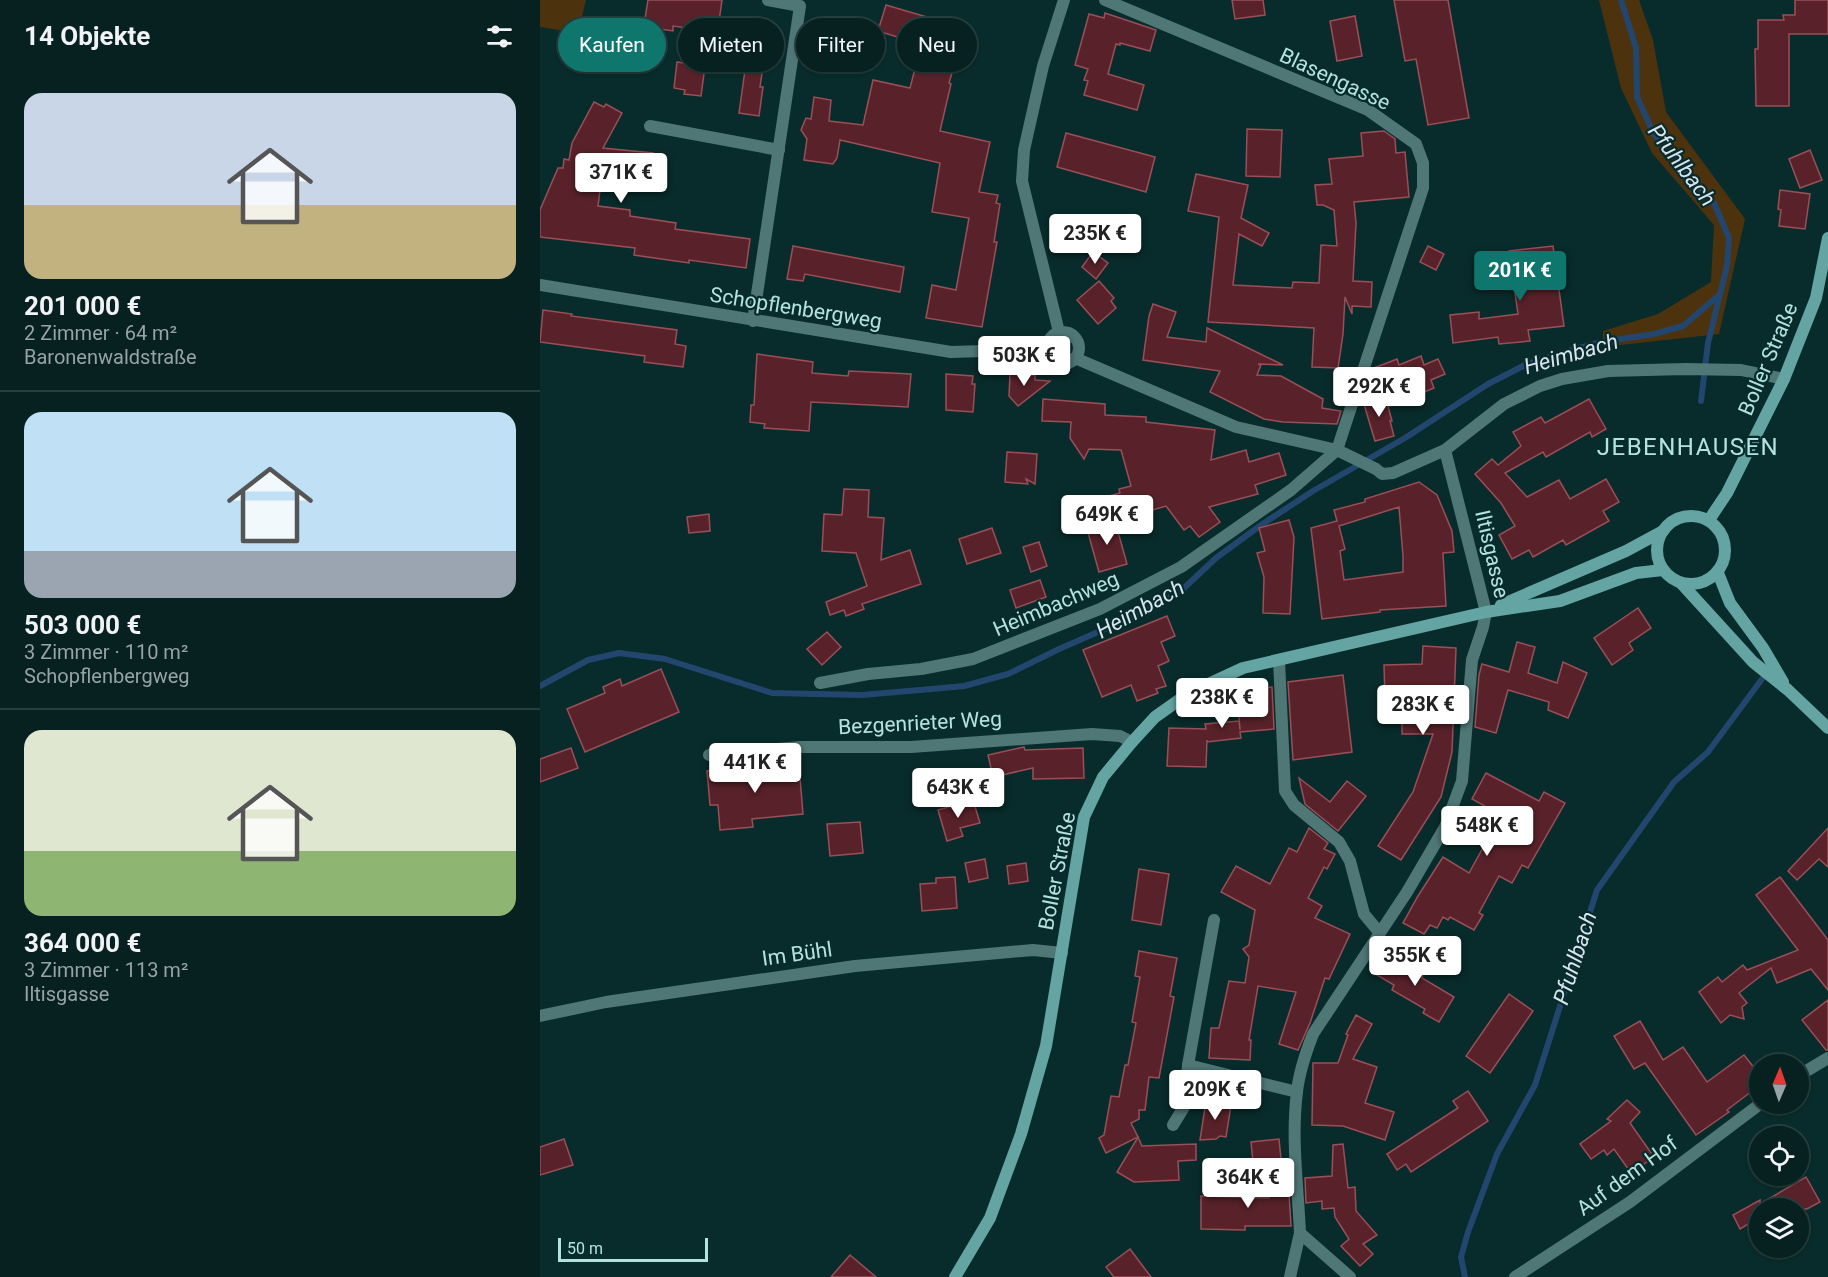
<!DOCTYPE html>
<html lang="de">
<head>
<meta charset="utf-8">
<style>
  body { margin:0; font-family:Roboto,sans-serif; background:#142e2d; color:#f1f3f6; height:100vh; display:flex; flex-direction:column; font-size:22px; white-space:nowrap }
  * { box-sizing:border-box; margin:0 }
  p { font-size:20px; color:#98a3a5 }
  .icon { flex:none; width:33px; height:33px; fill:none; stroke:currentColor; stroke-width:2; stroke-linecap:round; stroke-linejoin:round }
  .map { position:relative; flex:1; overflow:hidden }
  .panel { display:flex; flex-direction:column; background:#062120; width:540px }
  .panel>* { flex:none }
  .guide { position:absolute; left:18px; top:18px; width:570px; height:54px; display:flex; gap:12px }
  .needle { width:39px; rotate:2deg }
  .fabs { position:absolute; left:1209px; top:1054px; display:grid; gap:12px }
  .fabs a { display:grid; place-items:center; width:60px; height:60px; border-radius:50%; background:#062120; box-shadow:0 2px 4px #0004,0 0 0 2px #273e3e; font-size:30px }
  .scale { position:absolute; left:18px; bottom:15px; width:150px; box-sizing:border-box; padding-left:6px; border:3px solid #b3e3e1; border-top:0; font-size:16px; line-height:21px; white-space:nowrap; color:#b3e3e1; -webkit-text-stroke:4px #082c2b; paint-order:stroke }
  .price { position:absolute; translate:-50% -51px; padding:0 14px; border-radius:6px; background:#fff; color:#222; font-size:20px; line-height:39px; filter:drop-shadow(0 2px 3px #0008) }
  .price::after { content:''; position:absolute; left:50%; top:36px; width:18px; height:14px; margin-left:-9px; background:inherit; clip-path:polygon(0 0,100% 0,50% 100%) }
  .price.on { background:#0f766e; color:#fff }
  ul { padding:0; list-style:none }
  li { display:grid; align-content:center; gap:12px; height:318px; padding:0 24px }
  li+li { border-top:2px solid #273e3e }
  li span { display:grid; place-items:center; height:186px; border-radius:18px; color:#555 }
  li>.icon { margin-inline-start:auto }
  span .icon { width:108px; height:108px; fill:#fffc; stroke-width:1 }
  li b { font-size:26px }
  h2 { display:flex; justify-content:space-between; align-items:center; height:72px; padding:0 24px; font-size:26px }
  .chip { padding:0 21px; border-radius:27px; background:#062120; box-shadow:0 2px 4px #0004,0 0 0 2px #273e3e; font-size:21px; line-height:54px }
  .chip.on { background:#0f766e; color:#fff }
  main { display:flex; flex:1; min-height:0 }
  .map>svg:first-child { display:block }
</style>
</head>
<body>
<main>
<section class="panel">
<h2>14 Objekte<svg class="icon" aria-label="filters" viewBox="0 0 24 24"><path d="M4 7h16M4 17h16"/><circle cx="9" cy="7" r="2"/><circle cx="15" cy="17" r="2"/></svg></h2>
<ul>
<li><span style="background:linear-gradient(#c9d6e8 60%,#c2b280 0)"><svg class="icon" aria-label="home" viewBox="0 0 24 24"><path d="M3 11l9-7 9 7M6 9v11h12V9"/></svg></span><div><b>201 000 €</b><p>2 Zimmer · 64 m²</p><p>Baronenwaldstraße</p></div></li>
<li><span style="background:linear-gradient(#bfe0f5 75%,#9aa5b1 0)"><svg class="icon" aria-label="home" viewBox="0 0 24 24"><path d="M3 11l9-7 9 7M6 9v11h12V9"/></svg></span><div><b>503 000 €</b><p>3 Zimmer · 110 m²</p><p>Schopflenbergweg</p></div></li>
<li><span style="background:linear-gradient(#dfe7d0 65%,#8fb573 0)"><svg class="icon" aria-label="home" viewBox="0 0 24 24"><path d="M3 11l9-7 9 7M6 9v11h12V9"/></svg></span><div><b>364 000 €</b><p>3 Zimmer · 113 m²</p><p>Iltisgasse</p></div></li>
</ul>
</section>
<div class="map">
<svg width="1288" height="1277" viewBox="0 0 1288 1277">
  <rect width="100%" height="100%" fill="#082c2b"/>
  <g fill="#4c330e">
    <polygon points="0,0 46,0 38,33 0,27"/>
    <polygon points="1059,0 1099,0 1113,40 1126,112 1205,219 1179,334 1063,347 1063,331 1118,314 1171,282 1174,225 1112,153 1081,88"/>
  </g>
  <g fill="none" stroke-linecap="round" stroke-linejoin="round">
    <g stroke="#23466f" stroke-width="6">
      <polyline points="1081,0 1096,48 1097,97 1114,134 1174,203 1189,238 1187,266 1168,343 1161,401"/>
      <polyline points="0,686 48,660 79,653 125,659 232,693 322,695 380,690 424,686 468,674 519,649 606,611 642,590 676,558 721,525 773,491 865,438 948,384 987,364 1029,351 1061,342 1114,334 1143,326 1179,295"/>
      <polyline points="925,1277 921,1257 928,1232 957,1154 995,1085 1057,890 1134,782 1168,752 1222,679"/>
    </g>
  </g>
  <g fill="#59222a" stroke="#994f58" stroke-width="1.5" fill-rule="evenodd">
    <polygon points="108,0 182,0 176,43 155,29 133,26 133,31 106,27 104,25"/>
    <polygon points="692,0 723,0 725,15 695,19"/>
    <polygon points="854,0 908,0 929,118 888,125 876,59 865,61"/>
    <polygon points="1255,0 1288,0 1288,34 1249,34 1249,106 1216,106 1215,49 1218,49 1218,20 1244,20 1243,15 1255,15"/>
    <polygon points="346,5 397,20 392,37 420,45 409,83 411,84 400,131 450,142 439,192 458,195 456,203 460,204 454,242 457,242 442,327 386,318 392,285 416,290 429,218 392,212 400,163 300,140 297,158 293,164 264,160 267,139 261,130 266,118 271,119 274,97 291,100 289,121 323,125 333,80 370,88 379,53 371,51 374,42 338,31"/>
    <polygon points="565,13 616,30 610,51 580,43 580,45 576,44 568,74 604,85 597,110 544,95 548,81 544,80 548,69 535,65 549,14 564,18"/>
    <polygon points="815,16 822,56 797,61 790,21"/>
    <polygon points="137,62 165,66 161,96 144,94 145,90 134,88"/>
    <polygon points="205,70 222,73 220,87 223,87 219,116 199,113"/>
    <polygon points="54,102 64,107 66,104 82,113 63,148 113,153 109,185 88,183 84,177 62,174 58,206 90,210 90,216 136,223 135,229 210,239 206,268 149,260 149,263 94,255 95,248 0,237 0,210 18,168 23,168 24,159 29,160 32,143"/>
    <polygon points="707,129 742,130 740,177 706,176"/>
    <polygon points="844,131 855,139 856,153 865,152 869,197 814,202 816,223 813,281 832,282 831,307 812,306 812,314 805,297 803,334 798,368 772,367 774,328 668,322 679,217 648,211 656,174 708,185 701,218 729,233 722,246 699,234 693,285 752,288 753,282 779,283 781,245 797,246 794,210 783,205 777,205 775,185 792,184 789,159 823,156 821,133"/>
    <polygon points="526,133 615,157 606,192 517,167"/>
    <polygon points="1270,150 1282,180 1260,188 1249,159"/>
    <polygon points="1240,190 1270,194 1265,229 1239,226 1241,210 1238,209"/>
    <polygon points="253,246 364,267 360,292 265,274 263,281 247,279"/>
    <polygon points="888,246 904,254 896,270 880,262"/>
    <polygon points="1013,246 1024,326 988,330 990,341 959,344 958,337 913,343 910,315 939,312 939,319 978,314 969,251"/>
    <polygon points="553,252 568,263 556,279 542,267"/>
    <polygon points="559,281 574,298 571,301 576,308 558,324 537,300"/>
    <polygon points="613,304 636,312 627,337 666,342 667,328 743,365 718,364 721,365 717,375 741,376 783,399 782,408 801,411 797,424 743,422 724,419 670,392 680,371 603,360 609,316"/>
    <polygon points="3,310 32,314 31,316 137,330 135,344 146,346 143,367 104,362 105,356 0,342"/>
    <polygon points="217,354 273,362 272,373 308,376 309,371 371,374 368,407 271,402 269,431 224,428 225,424 210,422 211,405 214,405"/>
    <polygon points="881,356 884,365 898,359 905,374 891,380 894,388 850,406 834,368 857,359 859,365"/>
    <polygon points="406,374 433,376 432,384 435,384 433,412 406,410"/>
    <polygon points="470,374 495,375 495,380 510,381 478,406 469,396"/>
    <polygon points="845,395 852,421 850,421 854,436 835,441 823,401"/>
    <polygon points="503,399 565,404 565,415 606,417 606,422 675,430 671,460 706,450 709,462 739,453 746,475 715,485 718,494 669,507 680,522 659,537 650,526 644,530 626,506 565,524 558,499 580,493 579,489 591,486 581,450 549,449 544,459 530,438 531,422 502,421"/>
    <polygon points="1049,399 1066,429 1052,437 1050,432 1006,457 1003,452 965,473 987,497 1019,480 1030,499 1066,479 1079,502 1063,511 1069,521 1026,545 1023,540 993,557 989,550 972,559 959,535 975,526 961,503 935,474 952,459 958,465 981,446 973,432 1001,417 1005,423"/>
    <polygon points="467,452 497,454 495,484 486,479 488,484 465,482"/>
    <path d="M879,482l18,13 15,36 2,21 -11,1 3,53 -66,4v2l-58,7 -11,-91 26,-7 -3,-11 31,-8v-3zM859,507l4,49v16l-59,8 -4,-29 5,-2 -6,-23z"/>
    <polygon points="304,489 329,490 328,517 344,518 341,560 370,550 381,584 322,604 324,609 306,616 304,610 290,615 286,602 327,586 316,553 282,551 284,514 302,515"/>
    <polygon points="169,514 170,531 149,533 147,517"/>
    <polygon points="749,520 754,537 750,614 723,613 724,577 717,553 725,551 719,528"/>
    <polygon points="575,521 587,564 559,572 547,529"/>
    <polygon points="452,528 461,553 427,564 419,539"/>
    <polygon points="499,542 507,566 491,572 483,547"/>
    <polygon points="500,580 506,597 476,608 470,590"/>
    <polygon points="1098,608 1111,628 1089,643 1093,650 1072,665 1054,638"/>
    <polygon points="627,616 635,636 621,642 629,661 618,666 626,686 616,689 618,693 597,701 591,685 562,697 543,650"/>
    <polygon points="287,632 301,647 282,665 267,649"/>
    <polygon points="977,642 995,647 988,673 1017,683 1023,662 1047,673 1028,718 1008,710 1009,702 968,690 956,733 935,727 939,675 942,664 969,672"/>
    <polygon points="883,646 916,648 912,752 901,797 861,860 838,846 873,792 893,734 862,734 862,698 845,698 844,665 882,664"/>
    <polygon points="121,669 139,712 45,752 27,709 65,693 63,687 80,679 82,686"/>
    <polygon points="803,675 812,752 753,760 748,682"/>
    <polygon points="732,687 734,729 700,732 701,738 667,742 667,740 666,767 627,766 629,728 666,729 665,724 699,721 700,730 697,691"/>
    <polygon points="484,747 485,750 543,748 544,778 493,779 493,768 453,777 448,755"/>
    <polygon points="31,748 38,768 0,782 0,759"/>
    <polygon points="259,765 263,814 212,819 213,827 180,830 178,805 170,805 167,771"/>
    <polygon points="946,773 999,801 1004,792 1025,803 988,868 982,865 972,883 959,876 939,913 943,915 934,930 910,917 908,920 903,917 897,928 890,925 884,934 863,923 878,896 903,857 929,873 961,815 932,799"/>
    <polygon points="759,778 790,802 807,781 826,796 798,831 765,804"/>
    <polygon points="433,800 440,823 420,828 423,836 407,841 398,810"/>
    <polygon points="320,822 323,853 290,856 287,824"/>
    <polygon points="769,828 788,843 784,849 795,854 787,869 784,867 768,898 782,906 775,918 810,934 789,979 785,978 770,1023 758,1050 739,1044 756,992 718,986 709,1040 711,1040 710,1060 669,1058 671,1028 679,1028 689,981 705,983 709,957 703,949 709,945 715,910 681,892 696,866 730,884 749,848 757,852"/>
    <polygon points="1288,828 1288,867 1279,859 1257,880 1248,871"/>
    <polygon points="445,859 448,878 429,882 425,863"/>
    <polygon points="486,863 488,881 469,884 467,866"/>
    <polygon points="599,869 629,874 621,925 592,920"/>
    <polygon points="415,877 417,908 382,911 380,884 396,883 396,878"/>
    <polygon points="1240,877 1288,940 1288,990 1271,969 1237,983 1231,968 1199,993 1207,1003 1202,1007 1204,1019 1190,1015 1181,1023 1159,992 1178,977 1182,982 1203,965 1207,970 1258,950 1216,895"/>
    <polygon points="599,951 637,958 630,996 634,997 619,1078 609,1077 605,1110 599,1110 599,1119 591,1123 598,1137 566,1153 559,1138 564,1135 571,1096 579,1097 585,1065 588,1065 596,1023 592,1022 600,977 595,976"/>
    <polygon points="850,951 868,961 866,965 883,975 882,978 914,997 899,1022 883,1013 885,1009 852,990 854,985 837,975"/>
    <polygon points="969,994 993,1011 950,1073 926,1056"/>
    <polygon points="1288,1000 1288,1050 1286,1050 1262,1020"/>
    <polygon points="816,1015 832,1024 813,1059 837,1067 825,1103 854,1112 845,1140 803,1126 772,1125 773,1063 798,1063 808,1035 806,1034"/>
    <polygon points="1100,1021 1123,1060 1143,1047 1167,1082 1204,1055 1220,1075 1220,1085 1187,1110 1189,1112 1156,1135 1105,1063 1094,1069 1074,1036"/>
    <polygon points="928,1091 948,1121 871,1172 866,1164 857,1170 847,1154 918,1108 913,1101"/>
    <polygon points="1087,1100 1100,1112 1090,1123 1114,1157 1091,1173 1074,1149 1067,1155 1064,1150 1051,1159 1040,1144 1071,1121 1067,1119"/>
    <polygon points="666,1101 691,1105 686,1137 680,1136 676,1139 660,1140"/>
    <polygon points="598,1137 602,1146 656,1144 656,1160 638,1161 639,1180 594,1182 577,1172"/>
    <polygon points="24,1139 33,1165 0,1175 0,1147"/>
    <polygon points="739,1139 741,1159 713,1162 711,1142"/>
    <polygon points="803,1144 808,1188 815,1187 816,1211 837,1235 823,1244 833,1254 820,1266 801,1246 809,1239 795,1217 794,1208 782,1209 782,1201 766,1203 765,1178 792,1176 793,1145"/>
    <polygon points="1266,1177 1280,1202 1267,1209 1220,1209 1220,1217 1200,1229 1193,1215 1220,1200 1220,1204"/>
    <polygon points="729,1178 748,1178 751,1226 705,1226 705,1230 661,1229 661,1196 729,1198"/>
    <polygon points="590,1249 611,1277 574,1277 566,1267"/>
    <polygon points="310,1255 336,1277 291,1277"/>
  </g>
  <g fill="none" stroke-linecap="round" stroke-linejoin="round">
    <g stroke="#4f7776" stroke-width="12">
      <polyline points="565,0 828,110 876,144 883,163 883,188 797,450"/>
      <polyline points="110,126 239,150"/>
      <polyline points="0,285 411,352 507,349"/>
      <polyline points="213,321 260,6 228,0"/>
      <polyline points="519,332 482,181 484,150 503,66 524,0"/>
      <circle cx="523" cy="348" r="16"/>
      <polyline points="535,358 696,427 797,450 836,469 842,474 853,473 905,450 964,404 1000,386 1022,379 1068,371 1145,369 1201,370 1244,379"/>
      <polyline points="739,660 745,791 754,805 799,842 810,861 824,914 839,932"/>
      <polyline points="280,683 328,674 381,669 433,659 560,609 641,567 751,490 797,450"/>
      <polyline points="169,755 260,747 371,747 552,734 580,736 592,742"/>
      <polyline points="0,1016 66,1002 315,966 493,950 522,953"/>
      <polyline points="648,1065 757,1092"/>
      <polyline points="1258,1076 1288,1058"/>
      <polyline points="633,1125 644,1107 648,1065 674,920"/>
      <polyline points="750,1277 760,1233"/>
      <path d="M810,1277l-50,-44c-2,-46 -9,-95 -3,-141 2,-20 9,-40 16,-58l94,-142 38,-65 17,-46 10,-121 11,-33 3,-15 -41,-162"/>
      <polyline points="975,1277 1090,1202 1220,1104"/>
    </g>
    <g stroke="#64a5a4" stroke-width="12">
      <circle cx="1151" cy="550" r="34"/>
      <polyline points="1169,520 1187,493 1244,379 1276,298 1288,238"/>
      <polyline points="1178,573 1190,603 1223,648 1243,682"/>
      <polyline points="1141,583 1213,662 1248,690 1288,728"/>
      <polyline points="961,605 1086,551 1123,531"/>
      <polyline points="415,1277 450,1218 481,1134 506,1046 544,817 563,777 592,742 615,717 649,693 703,668 946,612 1020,601 1096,573 1123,570"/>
    </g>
  </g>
  <g text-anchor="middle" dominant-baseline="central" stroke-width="4.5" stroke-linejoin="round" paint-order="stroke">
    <g font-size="21" fill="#b3e3e1" stroke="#082c2b">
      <text transform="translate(795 79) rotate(25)">Blasengasse</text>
      <text transform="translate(256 308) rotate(9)">Schopflenbergweg</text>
      <text transform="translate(1228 359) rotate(-67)">Boller Straße</text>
      <text transform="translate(952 554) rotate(77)">Iltisgasse</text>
      <text transform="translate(516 604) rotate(-23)">Heimbachweg</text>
      <text transform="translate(380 723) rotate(-3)">Bezgenrieter Weg</text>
      <text transform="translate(517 871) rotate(-79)">Boller Straße</text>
      <text transform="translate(257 954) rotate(-8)">Im Bühl</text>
      <text transform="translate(1087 1176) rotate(-36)">Auf dem Hof</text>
    </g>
    <g font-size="22" font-style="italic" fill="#d9e4f1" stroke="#082c2b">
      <text transform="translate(1142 165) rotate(53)">Pfuhlbach</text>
      <text transform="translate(1031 354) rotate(-16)">Heimbach</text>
      <text transform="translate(600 609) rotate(-29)">Heimbach</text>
      <text transform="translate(1035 958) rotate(-72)">Pfuhlbach</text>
    </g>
    <g font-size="24" letter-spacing="1.5" fill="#b3e3e1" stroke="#082c2b">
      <text x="1148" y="447">JEBENHAUSEN</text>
    </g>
  </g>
</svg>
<div class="fabs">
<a><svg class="needle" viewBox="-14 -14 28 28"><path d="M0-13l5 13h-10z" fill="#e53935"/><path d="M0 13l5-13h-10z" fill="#98a3a5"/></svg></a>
<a><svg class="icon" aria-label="locate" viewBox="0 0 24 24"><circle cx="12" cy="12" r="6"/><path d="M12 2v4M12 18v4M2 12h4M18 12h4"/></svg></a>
<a><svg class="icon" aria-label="layers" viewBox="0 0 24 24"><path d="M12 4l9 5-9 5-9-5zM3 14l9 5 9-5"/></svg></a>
</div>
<div class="scale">50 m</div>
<b class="price" style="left:81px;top:204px">371K €</b>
<b class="price" style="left:555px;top:265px">235K €</b>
<b class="price on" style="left:980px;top:302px">201K €</b>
<b class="price" style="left:484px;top:387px">503K €</b>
<b class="price" style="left:839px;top:418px">292K €</b>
<b class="price" style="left:567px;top:546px">649K €</b>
<b class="price" style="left:682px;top:729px">238K €</b>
<b class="price" style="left:883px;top:736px">283K €</b>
<b class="price" style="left:215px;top:794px">441K €</b>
<b class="price" style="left:418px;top:819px">643K €</b>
<b class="price" style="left:947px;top:857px">548K €</b>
<b class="price" style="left:875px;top:987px">355K €</b>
<b class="price" style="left:675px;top:1121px">209K €</b>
<b class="price" style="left:708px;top:1209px">364K €</b>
<div class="guide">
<a class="chip on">Kaufen</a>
<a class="chip">Mieten</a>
<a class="chip">Filter</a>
<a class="chip">Neu</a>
</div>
</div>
</main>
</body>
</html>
